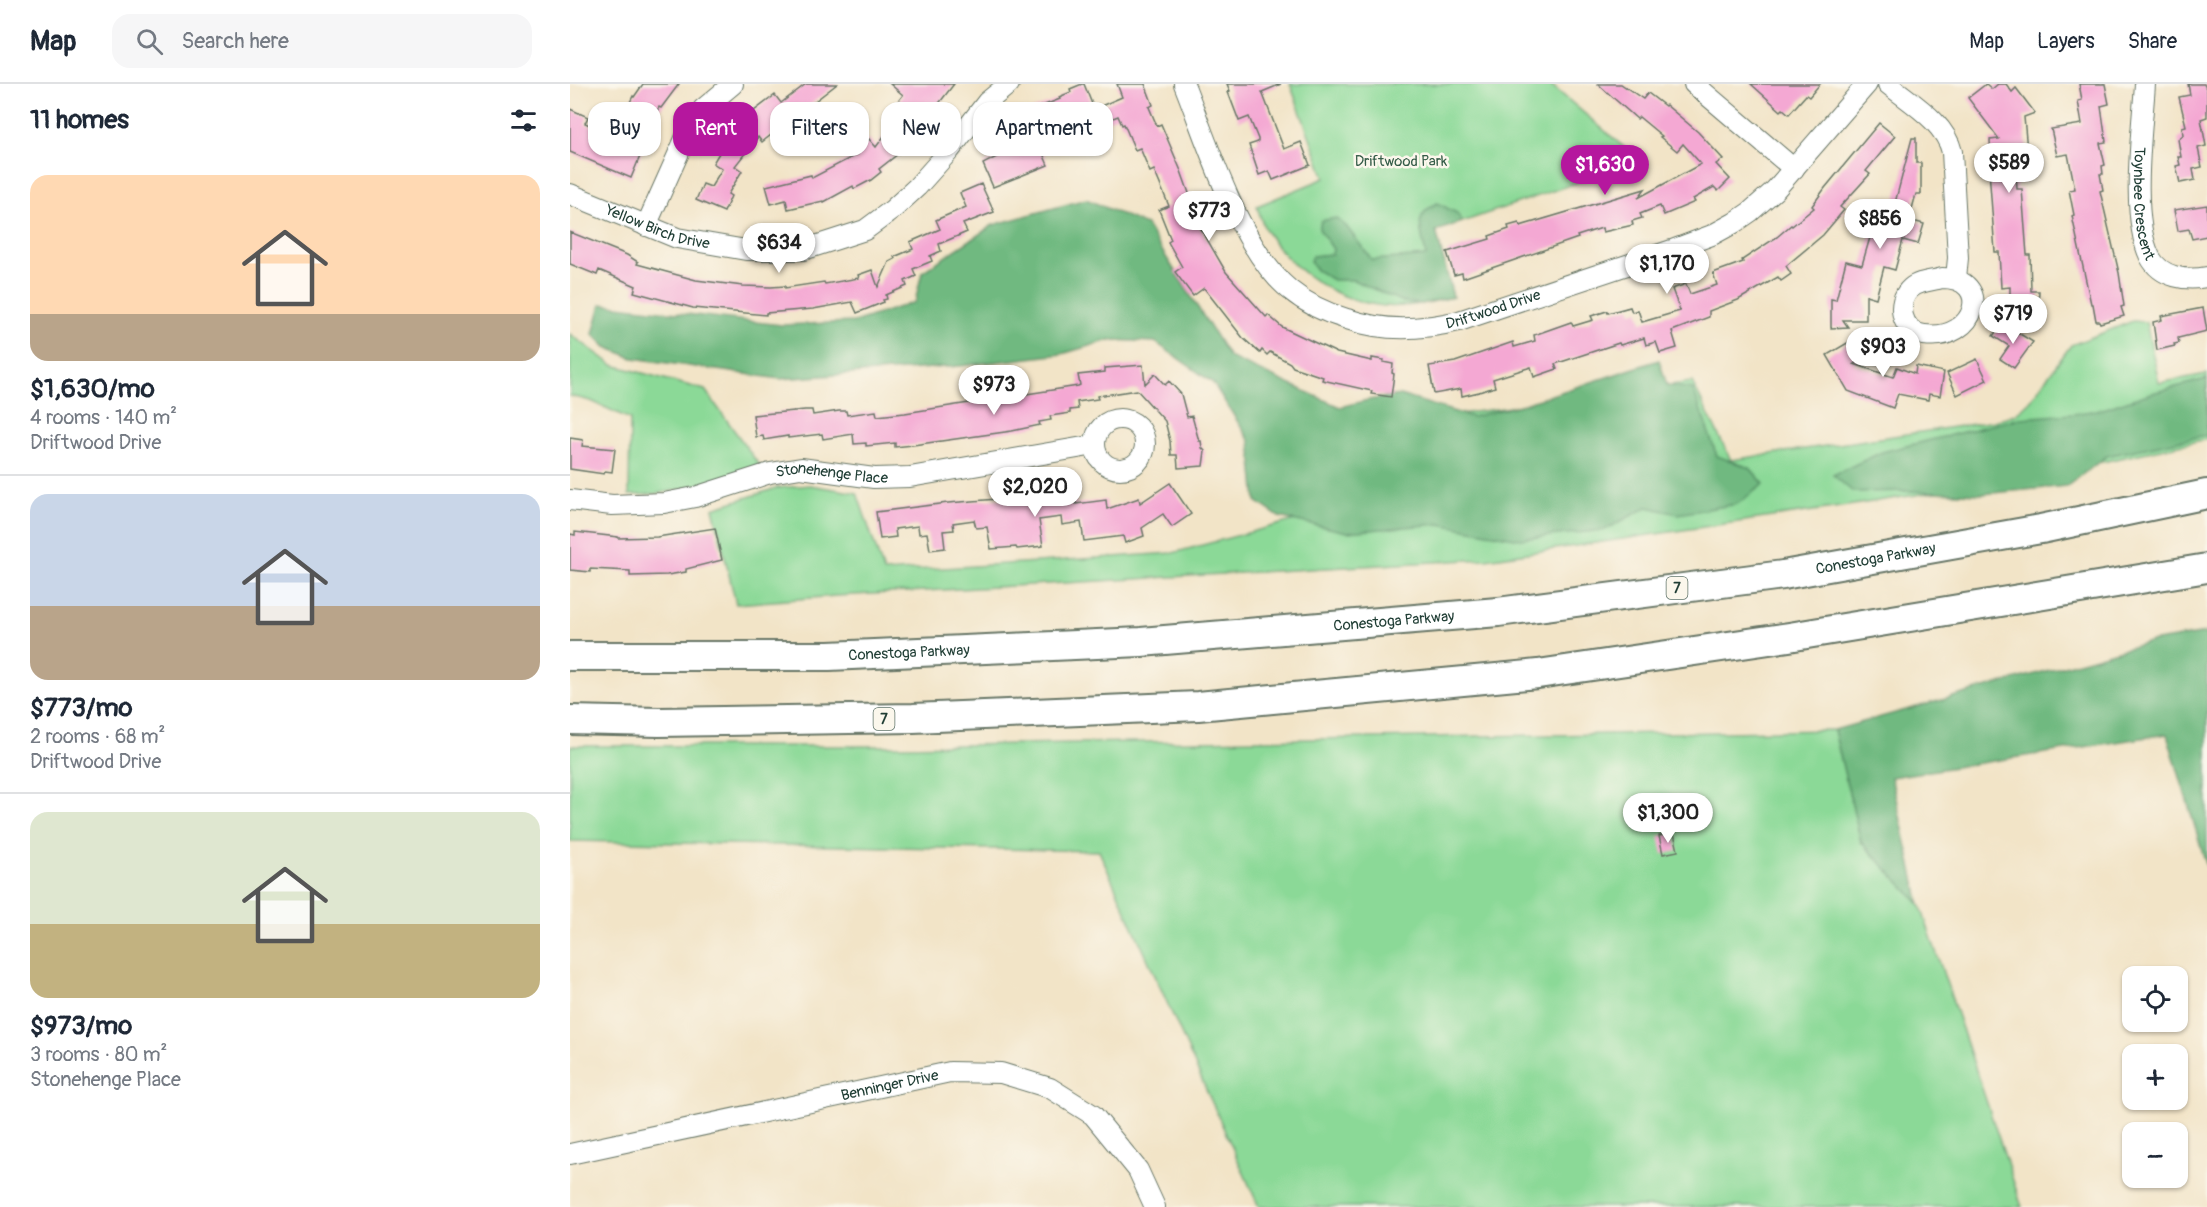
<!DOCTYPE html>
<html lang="en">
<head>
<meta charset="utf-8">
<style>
  body { margin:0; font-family:Pangolin,sans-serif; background:#f6f6f7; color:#1f2937; height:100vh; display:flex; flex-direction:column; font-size:22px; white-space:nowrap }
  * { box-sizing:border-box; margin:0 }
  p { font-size:20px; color:#747a83 }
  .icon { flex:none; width:33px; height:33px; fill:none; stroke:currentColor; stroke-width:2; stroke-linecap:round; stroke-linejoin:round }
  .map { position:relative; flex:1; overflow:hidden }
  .sheet { display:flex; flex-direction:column; background:#fff; width:570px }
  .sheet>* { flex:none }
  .guide { position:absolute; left:18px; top:18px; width:570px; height:54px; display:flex; gap:12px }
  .fabs { position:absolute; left:1552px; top:882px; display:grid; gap:12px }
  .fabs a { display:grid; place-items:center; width:66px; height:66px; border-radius:12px; background:#fff; box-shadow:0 2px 4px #0004; font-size:30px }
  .price { position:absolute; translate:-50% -51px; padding:0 14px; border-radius:21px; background:#fff; color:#222; font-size:20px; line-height:39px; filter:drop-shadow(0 2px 3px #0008) }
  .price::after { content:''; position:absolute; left:50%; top:36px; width:18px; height:14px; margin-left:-9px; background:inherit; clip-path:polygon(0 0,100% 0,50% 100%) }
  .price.on { background:#b5179e; color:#fff }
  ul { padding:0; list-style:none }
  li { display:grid; align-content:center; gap:12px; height:318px; padding:0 30px }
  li+li { border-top:2px solid #e0e1e3 }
  li span { display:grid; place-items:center; height:186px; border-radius:18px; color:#555 }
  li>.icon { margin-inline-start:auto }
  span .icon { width:108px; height:108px; fill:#fffc; stroke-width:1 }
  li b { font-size:26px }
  h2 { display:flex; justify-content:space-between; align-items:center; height:72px; padding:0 30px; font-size:26px }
  .pill { padding:0 21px; border-radius:18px; background:#fff; box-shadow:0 2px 4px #0004; font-size:21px; line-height:54px }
  .pill.on { background:#b5179e; color:#fff }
  header { display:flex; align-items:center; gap:36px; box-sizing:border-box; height:84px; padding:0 30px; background:#fff; border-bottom:2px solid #e0e1e3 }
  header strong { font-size:28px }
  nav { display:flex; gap:33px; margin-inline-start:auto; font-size:21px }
  .search { width:420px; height:54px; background:#f6f6f7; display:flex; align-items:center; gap:15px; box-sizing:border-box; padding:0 21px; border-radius:18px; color:#747a83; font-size:22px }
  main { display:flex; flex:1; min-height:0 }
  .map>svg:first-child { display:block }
</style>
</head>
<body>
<header>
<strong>Map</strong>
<div class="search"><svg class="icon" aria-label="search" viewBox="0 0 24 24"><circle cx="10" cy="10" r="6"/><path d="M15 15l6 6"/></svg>Search here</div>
<nav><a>Map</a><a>Layers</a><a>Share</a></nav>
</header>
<main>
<section class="sheet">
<h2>11 homes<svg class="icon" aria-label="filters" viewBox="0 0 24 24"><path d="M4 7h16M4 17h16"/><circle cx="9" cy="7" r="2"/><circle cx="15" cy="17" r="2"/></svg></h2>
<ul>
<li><span style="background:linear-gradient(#ffd9b3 75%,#b9a48a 0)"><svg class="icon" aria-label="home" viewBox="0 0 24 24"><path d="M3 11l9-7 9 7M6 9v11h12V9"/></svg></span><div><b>$1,630/mo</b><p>4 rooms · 140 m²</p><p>Driftwood Drive</p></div></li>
<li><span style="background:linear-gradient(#c9d6e8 60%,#b9a48a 0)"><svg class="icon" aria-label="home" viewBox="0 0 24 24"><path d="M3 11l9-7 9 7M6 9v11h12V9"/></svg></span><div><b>$773/mo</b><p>2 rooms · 68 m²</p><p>Driftwood Drive</p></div></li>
<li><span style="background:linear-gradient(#dfe7d0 60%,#c2b280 0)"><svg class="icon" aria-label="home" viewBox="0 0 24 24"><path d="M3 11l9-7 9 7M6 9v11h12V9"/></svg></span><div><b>$973/mo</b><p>3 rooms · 80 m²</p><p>Stonehenge Place</p></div></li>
</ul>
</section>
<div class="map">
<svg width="1637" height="1123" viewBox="0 0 1637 1123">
  <rect width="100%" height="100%" fill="#fbf7ec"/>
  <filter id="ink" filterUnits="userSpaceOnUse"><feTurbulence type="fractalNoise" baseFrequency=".0167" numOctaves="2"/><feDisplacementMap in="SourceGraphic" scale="12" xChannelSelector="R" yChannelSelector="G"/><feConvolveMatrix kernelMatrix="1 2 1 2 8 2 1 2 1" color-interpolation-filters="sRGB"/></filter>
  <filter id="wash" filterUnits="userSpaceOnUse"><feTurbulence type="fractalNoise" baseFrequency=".008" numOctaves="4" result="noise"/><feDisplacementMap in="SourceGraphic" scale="24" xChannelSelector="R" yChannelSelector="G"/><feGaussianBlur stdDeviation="1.35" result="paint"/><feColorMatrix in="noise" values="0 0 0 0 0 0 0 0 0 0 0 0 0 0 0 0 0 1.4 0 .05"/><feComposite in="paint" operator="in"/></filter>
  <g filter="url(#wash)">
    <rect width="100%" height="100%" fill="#f2e4c7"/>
    <g fill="#8bd997" stroke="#558b66" stroke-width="1.5">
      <path d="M720,0h260l90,77 -204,70 17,66c-22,5 -46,11 -69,9 -47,-5 -92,-34 -117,-74 -5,-7 -7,-17 -10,-26l68,-28z"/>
      <polygon points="1563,237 1576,238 1589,299 1637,290 1637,355 1482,389 1277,422 916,475 266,512 166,520 143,424 207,404 240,401 287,409 314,488 603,469 733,434 717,354 1122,298 1161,376 1425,337 1446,330 1460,317 1501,261"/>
      <path d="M0,250l43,31 92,25 55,76c-46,14 -83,29 -131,29l1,-76 -39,-18 -21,-5z"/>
      <polygon points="1264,646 1291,758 1350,820 1452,1123 689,1123 529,767 0,757 0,662 334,662"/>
    </g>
    <g fill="#70b980" stroke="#487b5a" stroke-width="1.5">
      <polygon points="516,115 576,141 659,273 770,323 798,316 830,311 902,333 954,320 1089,276 1097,301 1123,305 1147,372 1180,384 1194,400 1167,420 1108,430 1077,423 1035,446 950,455 869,440 777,448 709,433 686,417 680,357 643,299 585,258 540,256 492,270 390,282 210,295 63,274 36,263 23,250 31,220 212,241 284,238 345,218 352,188 423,141"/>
      <path d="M867,119l20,10 5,9 -26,9 17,66 -31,7 -19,-2 -50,-22h-20l-17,-10 -6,-9 2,-5 20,-2 1,-5 -14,-20 2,-8 15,-3 10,8 26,34 54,-4c-3,-23 -16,-40 11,-53z"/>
      <polygon points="1637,295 1637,351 1537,372 1497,402 1412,410 1340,407 1283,408 1263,391 1312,368 1450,334 1503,330 1533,325 1578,310"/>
      <polygon points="1637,549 1637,783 1597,650 1321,693 1350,820 1291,758 1264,646 1580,558"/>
    </g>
    <g id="blocks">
      <g fill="#f4a8d3">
        <polygon points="73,0 109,0 91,24 89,23 70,64 73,65 61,94 0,68 0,25 18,33 15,39 44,52 63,12 64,13"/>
        <polygon points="236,0 267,0 192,58 188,53 165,82 172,87 158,110 161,112 154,128 126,116 133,100 141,103 152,85 143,79 152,64 151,63 171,37 205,11 211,19"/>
        <polygon points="320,0 384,0 333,66 309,85 311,88 301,96 284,105 283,102 254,118 253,117 218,125 216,116 201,120 196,102 241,91 242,94 288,70 285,66 299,55 306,63 333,27 325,21 333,11"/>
        <polygon points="512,0 514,0 524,25 552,13 547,0 575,0 583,21 579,23 587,42 591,40 611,87 629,137 627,138 656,188 696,233 698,231 712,243 767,269 802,277 802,274 814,276 813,278 823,280 822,289 824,290 821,313 801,310 802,307 752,296 753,293 723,283 720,279 700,268 697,271 692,266 690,269 673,254 634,204 623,212 605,188 612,183 598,158 601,156 589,126 599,122 584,86 580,88 570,64 565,66 554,40 552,41 548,32 509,48 504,36 471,48 462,26 490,15 489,13 501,8 500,5"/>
        <polygon points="657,0 711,0 692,8 714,65 731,58 740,81 703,96 699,87 689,91 679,61 688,58 688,55 679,33 669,37 658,8 660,7"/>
        <polygon points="1028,0 1051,0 1073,15 1078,9 1095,22 1096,21 1128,48 1153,75 1146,80 1160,95 1148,107 1144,103 1123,115 1125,118 1094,131 1090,122 1070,130 1072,134 1062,137 1063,141 1033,148 1032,144 1007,152 1008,154 893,194 892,189 884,191 877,168 920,155 919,152 939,145 938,142 949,139 950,142 1075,105 1068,114 1131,80 1113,60 1107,67 1090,53 1092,52 1069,33 1067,35"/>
        <polygon points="1181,0 1250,0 1239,13 1236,11 1219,30 1213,25 1211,27"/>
        <polygon points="1416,0 1422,5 1428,0 1436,0 1442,8 1446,4 1465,29 1454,33 1457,66 1445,67 1447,105 1452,105 1457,171 1460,171 1461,207 1469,207 1467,237 1440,236 1440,203 1431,204 1429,168 1425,168 1419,86 1419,74 1421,74 1420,56 1429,55 1398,14"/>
        <polygon points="1509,0 1535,0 1539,20 1531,22 1536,58 1530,59 1535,81 1532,82 1533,90 1530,90 1533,106 1530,107 1549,189 1554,222 1551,223 1554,232 1530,239 1529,237 1526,237 1523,220 1521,220 1502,132 1504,131 1499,106 1505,105 1498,70 1487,72 1481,45 1512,40 1508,17 1512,16"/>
        <polygon points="1618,0 1634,0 1637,7 1637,33 1631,35 1636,62 1628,64 1632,83 1623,85 1625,96 1610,99 1606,82 1610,81 1608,73 1611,73 1608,55 1613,51 1612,43 1616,42 1609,13 1620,11"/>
        <polygon points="1309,39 1325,52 1296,87 1300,90 1270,123 1274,126 1253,151 1216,182 1221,190 1211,197 1208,193 1168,216 1139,227 1139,233 1102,247 1107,264 1090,269 1086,258 1076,261 1074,254 1050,261 1049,259 985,280 987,285 964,293 961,283 923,295 925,303 909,308 892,312 891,305 864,310 859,282 885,278 943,258 944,263 965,257 964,251 1001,238 1003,242 1023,236 1021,232 1037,227 1038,229 1060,223 1062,228 1068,226 1072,238 1110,227 1102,205 1116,200 1120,210 1147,201 1143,189 1173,178 1172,176 1207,153 1221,141 1222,142 1244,124 1242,122 1255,104"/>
        <polygon points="462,44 478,81 423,103 413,80 440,66 435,54"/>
        <polygon points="1342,54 1346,54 1346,79 1351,79 1351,110 1346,110 1339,136 1354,140 1348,160 1333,156 1325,186 1314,183 1306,214 1296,211 1296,236 1273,236 1278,243 1261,244 1261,215 1266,216 1276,177 1292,181 1301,150 1315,154 1322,128 1326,133 1326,115"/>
        <polygon points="411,100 424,128 393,140 397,148 369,160 371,167 360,172 362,177 343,185 346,192 335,197 337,202 316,211 317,215 313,216 314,218 287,229 282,218 243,225 196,229 196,231 123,224 64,208 66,202 29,186 27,191 0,180 0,148 57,171 68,178 67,180 126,196 173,202 201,203 215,202 215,204 254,198 255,200 289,194 288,191 302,186 308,203 319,178 325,175 324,173 343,165 340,158 370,145 366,136 396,123 390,109"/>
        <polygon points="1637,121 1637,152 1622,155 1619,145 1608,147 1604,126"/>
        <polygon points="1633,224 1637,247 1608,254 1609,259 1604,260 1605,262 1587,266 1583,238 1592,236 1591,232"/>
        <polygon points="1432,239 1463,258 1444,284 1430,275 1439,262 1423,252"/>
        <polygon points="1284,255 1295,273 1284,280 1323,293 1327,283 1345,290 1346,282 1374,288 1370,312 1359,310 1358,316 1328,310 1323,324 1278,307 1257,271"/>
        <polygon points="1407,275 1417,296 1387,311 1377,289"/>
        <polygon points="573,281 575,300 585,290 595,301 599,297 611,310 617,333 622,332 629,357 631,357 632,364 635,367 633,382 608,384 607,371 601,371 600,357 595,337 567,306 527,312 528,315 507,318 508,325 500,326 500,329 480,332 481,336 469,338 470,341 442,347 343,361 325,363 325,359 296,362 296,359 284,360 283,350 253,355 252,350 218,354 218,352 194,356 193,352 186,353 183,331 235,326 242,326 243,331 269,327 276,327 277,331 306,327 307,332 335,329 508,302 510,301 508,291 535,288 535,284"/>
        <polygon points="0,354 13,356 12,362 45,365 42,388 35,387 34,390 0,385"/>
        <polygon points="600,399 621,430 602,443 593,430 572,444 574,452 555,459 553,452 514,457 511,438 492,441 491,433 469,436 473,462 447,465 446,463 421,465 417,443 406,444 404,436 383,439 384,446 373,447 375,464 360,466 357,449 349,450 348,442 325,445 326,453 310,455 306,428 378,419 464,412 464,414 476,412 476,416 505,412 506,420 536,416 537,425 569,414 570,419"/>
        <polygon points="145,444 152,476 116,485 116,488 97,491 60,492 60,487 20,485 20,488 0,486 0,450 5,451 5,448 48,453 48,454 87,453"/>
        <polygon points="1104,749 1108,767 1093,770 1089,752"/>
      </g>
    </g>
  </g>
  <g filter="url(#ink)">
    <use href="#blocks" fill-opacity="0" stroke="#697767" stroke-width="1.5"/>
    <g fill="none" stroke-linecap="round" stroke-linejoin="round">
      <g stroke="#697767" stroke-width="22">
        <g id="minor">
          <path id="s1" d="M614,0c24,60 56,166 106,206 17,14 36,23 57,29 38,13 74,11 112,2l213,-71 40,-15 22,-12 16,-11 25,-22 92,-106"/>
          <polyline points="1124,0 1224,85"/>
          <path d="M1318,0c23,19 57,38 64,68l6,106 -2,20"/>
          <path id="s2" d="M1575,0c-3,47 -15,132 5,173 11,21 37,24 57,20"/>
          <path id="s3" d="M0,110l107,44 69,12h57l62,-20 27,-20 25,-23 33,-37 37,-48 22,-18"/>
          <polyline points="76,142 119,46 133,25 163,0"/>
          <path d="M1372,194c51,0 36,64 -18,57 -23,-3 -29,-33 -13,-47 8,-7 21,-7 31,-10z"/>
          <circle cx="550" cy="360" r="25"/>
          <path id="s4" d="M0,416l42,5 52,-2 31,-6 75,-24 31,-5 73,10 36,-1 185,-32"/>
          <path id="s5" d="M0,1070l380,-82 51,1 49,15 43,27 45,55 17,37"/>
        </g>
      </g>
      <g stroke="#697767" stroke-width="32">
        <g id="highway">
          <path id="s6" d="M0,572h259l312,-14 357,-30 285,-37 258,-46 166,-35"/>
          <polyline points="0,636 89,638 343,634 628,622 968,590 1219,553 1637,484"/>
        </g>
      </g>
      <use href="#minor" stroke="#fff" stroke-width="20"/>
      <use href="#highway" stroke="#fff" stroke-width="28"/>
    </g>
  </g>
  <g text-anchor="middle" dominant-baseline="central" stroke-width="5" stroke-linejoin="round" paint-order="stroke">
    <g fill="#fbf7ec" stroke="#61756b" stroke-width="1.5">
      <rect x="1096.5" y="493" width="21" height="22" rx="4.5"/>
      <rect x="303.5" y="624" width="21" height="22" rx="4.5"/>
    </g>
    <g font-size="14" font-weight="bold" fill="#1f3d34">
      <text x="1107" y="504">7</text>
      <text x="314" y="635">7</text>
    </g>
    <g font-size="15" fill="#355c48" stroke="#fbf7ec">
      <text x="831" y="77">Driftwood Park</text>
    </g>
    <g font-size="15" fill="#1f3d34" stroke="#fbf7ec">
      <text stroke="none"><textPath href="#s2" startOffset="120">Toynbee Crescent</textPath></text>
      <text stroke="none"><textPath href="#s3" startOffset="94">Yellow Birch Drive</textPath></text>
      <text stroke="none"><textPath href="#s1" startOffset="448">Driftwood Drive</textPath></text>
      <text stroke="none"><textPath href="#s4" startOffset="267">Stonehenge Place</textPath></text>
      <text stroke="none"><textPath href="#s6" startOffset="1311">Conestoga Parkway</textPath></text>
      <text stroke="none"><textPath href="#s6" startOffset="825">Conestoga Parkway</textPath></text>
      <text stroke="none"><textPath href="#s6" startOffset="339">Conestoga Parkway</textPath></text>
      <text stroke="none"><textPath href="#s5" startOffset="327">Benninger Drive</textPath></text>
    </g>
  </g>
</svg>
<div class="fabs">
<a><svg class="icon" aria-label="locate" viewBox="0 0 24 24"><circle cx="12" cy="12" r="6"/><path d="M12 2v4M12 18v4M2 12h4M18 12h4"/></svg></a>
<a>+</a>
<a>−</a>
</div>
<b class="price" style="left:1439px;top:110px">$589</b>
<b class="price on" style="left:1035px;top:112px">$1,630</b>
<b class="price" style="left:639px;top:158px">$773</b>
<b class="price" style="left:1310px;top:166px">$856</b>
<b class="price" style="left:209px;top:190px">$634</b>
<b class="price" style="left:1097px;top:211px">$1,170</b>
<b class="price" style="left:1443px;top:261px">$719</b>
<b class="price" style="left:1313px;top:294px">$903</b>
<b class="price" style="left:424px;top:332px">$973</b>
<b class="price" style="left:465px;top:434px">$2,020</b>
<b class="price" style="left:1098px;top:760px">$1,300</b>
<div class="guide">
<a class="pill">Buy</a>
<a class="pill on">Rent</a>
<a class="pill">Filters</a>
<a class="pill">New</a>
<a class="pill">Apartment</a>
</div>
</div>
</main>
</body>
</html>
